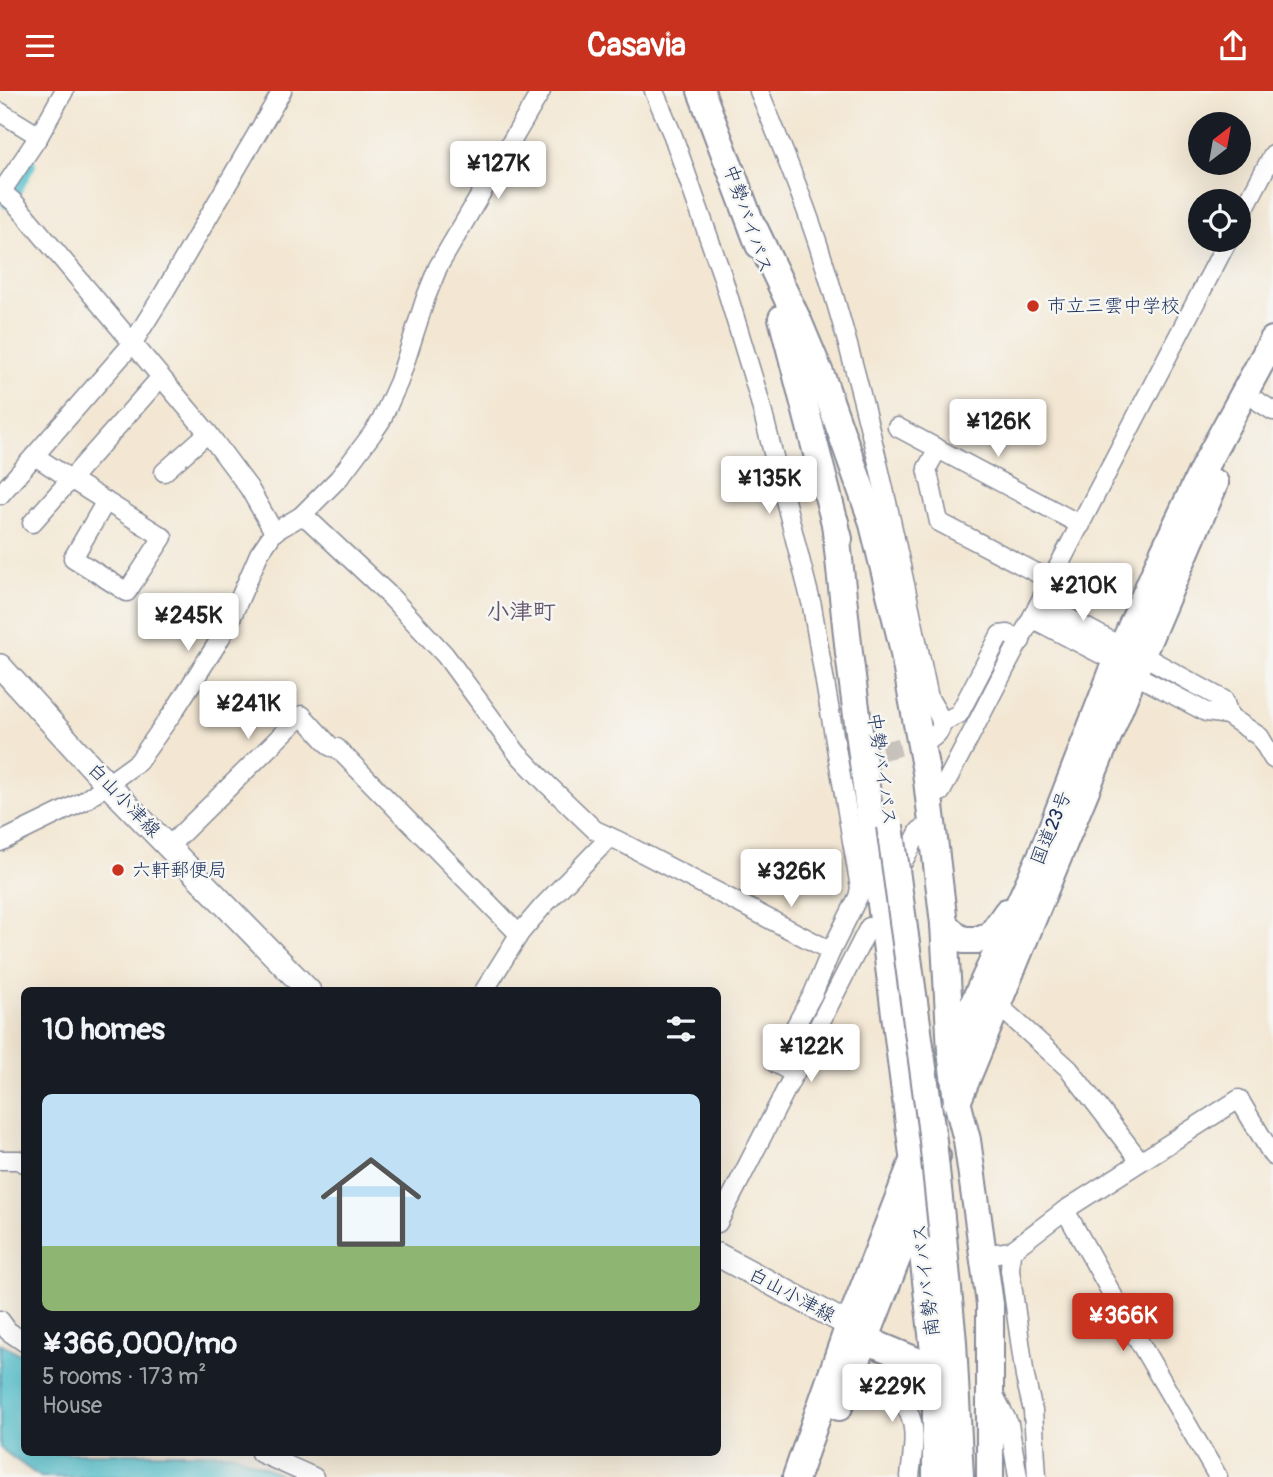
<!DOCTYPE html>
<html lang="en">
<head>
<meta charset="utf-8">
<style>
  body { margin:0; font-family:Pangolin,"Klee One",sans-serif; background:#242831; color:#f1f3f6; height:100vh; display:flex; flex-direction:column; font-size:26px; white-space:nowrap }
  * { box-sizing:border-box; margin:0 }
  p { font-size:23px; color:#9ea1a6 }
  .icon { flex:none; width:38px; height:38px; fill:none; stroke:currentColor; stroke-width:2; stroke-linecap:round; stroke-linejoin:round }
  .map { position:relative; flex:1; overflow:hidden }
  .drawer { position:absolute; left:21px; top:896px; width:700px; height:469px; display:flex; flex-direction:column; background:#171b24; border-radius:10px; box-shadow:0 7px 28px #0002 }
  .drawer>* { flex:none }
  .needle { width:46px; rotate:31deg }
  .fabs { position:absolute; left:1188px; top:21px; display:grid; gap:14px }
  .fabs a { display:grid; place-items:center; width:63px; height:63px; border-radius:50%; background:#171b24; box-shadow:0 7px 28px #0002; font-size:35px }
  .price { position:absolute; translate:-50% -60px; padding:0 16px; border-radius:7px; background:#fff; color:#222; font-size:23px; line-height:46px; filter:drop-shadow(0 2px 4px #0008) }
  .price::after { content:''; position:absolute; left:50%; top:42px; width:21px; height:16px; margin-left:-10px; background:inherit; clip-path:polygon(0 0,100% 0,50% 100%) }
  .price.active { background:#c8321e; color:#fff }
  ul { padding:0; list-style:none }
  li { display:grid; align-content:center; gap:14px; height:371px; padding:0 21px }
  li span { display:grid; place-items:center; height:217px; border-radius:10px; color:#555 }
  li>.icon { margin-inline-start:auto }
  span .icon { width:126px; height:126px; fill:#fffc; stroke-width:1 }
  li b { font-size:30px }
  h2 { display:flex; justify-content:space-between; align-items:center; height:84px; padding:0 21px; font-size:30px }
  header { display:flex; justify-content:space-between; align-items:center; height:91px; padding:0 21px; background:#c8321e; color:#fff; font-size:32px; font-weight:700 }
  .map>svg:first-child { display:block }
</style>
</head>
<body>
<header><svg class="icon" aria-label="menu" viewBox="0 0 24 24"><path d="M4 6h16M4 12h16M4 18h16"/></svg>Casavia<svg class="icon" aria-label="share" viewBox="0 0 24 24"><path d="M12 15V3M7 8l5-5 5 5M5 13v7h14v-7"/></svg></header>
<div class="map">
<svg width="1273" height="1386" viewBox="0 0 1273 1386">
  <rect width="100%" height="100%" fill="#f6f6f2"/>
  <filter id="ink" filterUnits="userSpaceOnUse"><feTurbulence type="fractalNoise" baseFrequency=".0143" numOctaves="2"/><feDisplacementMap in="SourceGraphic" scale="14" xChannelSelector="R" yChannelSelector="G"/><feConvolveMatrix kernelMatrix="1 2 1 2 8 2 1 2 1" color-interpolation-filters="sRGB"/></filter>
  <filter id="wash" filterUnits="userSpaceOnUse"><feTurbulence type="fractalNoise" baseFrequency=".00686" numOctaves="4" result="noise"/><feDisplacementMap in="SourceGraphic" scale="28" xChannelSelector="R" yChannelSelector="G"/><feGaussianBlur stdDeviation="1.57" result="paint"/><feColorMatrix in="noise" values="0 0 0 0 0 0 0 0 0 0 0 0 0 0 0 0 0 1.4 0 .05"/><feComposite in="paint" operator="in"/></filter>
  <g filter="url(#wash)">
    <rect width="100%" height="100%" fill="#f3e7d3"/>
    <polygon fill="#57c3cf" stroke="#397996" stroke-width="2" points="0,1252 24,1265 24,1362 232,1362 287,1386 40,1386 0,1357"/>
    <g fill="none" stroke-linecap="round" stroke-linejoin="round">
      <polyline stroke="#57c3cf" stroke-width="14" points="8,111 29,73"/>
    </g>
  </g>
  <g filter="url(#ink)">
    <g fill="none" stroke-linecap="round" stroke-linejoin="round">
      <g stroke="#c8c2bc" stroke-width="18" stroke-dasharray="18 9" stroke-linecap="butt">
        <polyline points="1130,570 1184,598"/>
        <polyline points="856,666 929,649"/>
      </g>
      <g stroke="#878b98" stroke-width="21">
        <g id="minor">
          <polyline points="654,0 673,45 722,184 758,303 812,515 860,797 858,806 831,860"/>
          <path d="M759,0c21,51 42,101 59,153 48,149 79,301 111,454 9,17 22,29 0,42"/>
          <polyline points="0,21 39,45"/>
          <polyline points="0,99 15,112 208,342 249,397 274,441"/>
          <polyline points="2,100 39,45 64,0"/>
          <polyline points="1239,128 1273,63"/>
          <polyline points="1259,311 1273,320"/>
          <polyline points="897,336 1081,434"/>
          <polyline points="938,358 927,377 939,431 1052,490"/>
          <path d="M35,365c42,28 85,54 128,81l-36,55 -54,-34 33,-57"/>
          <polyline points="164,381 208,342"/>
          <polyline points="0,404 132,253 162,205 282,0"/>
          <polyline points="301,425 309,429 388,503 445,564 517,662 547,693 595,739 619,750 831,860 813,903 775,972 795,983"/>
          <polyline points="32,432 161,286"/>
          <polyline points="1041,512 1122,556"/>
          <polyline points="1033,528 1116,571"/>
          <polyline points="1134,583 1206,621 1229,624 1224,609 1142,564"/>
          <polyline points="1220,619 1260,646 1273,668"/>
          <polyline points="942,631 959,623 1000,544 1008,543 1021,550"/>
          <polyline points="941,701 1228,149"/>
          <polyline points="0,751 84,710 138,671 174,620 217,553 230,530 259,463 274,441 301,425 339,387 372,343 381,330 399,290 426,206 438,176 541,0"/>
          <polyline points="168,756 302,624 331,656 337,657 514,838 520,842"/>
          <polyline points="897,782 920,739"/>
          <polyline points="484,900 520,842 543,815 610,746"/>
          <polyline points="997,913 1069,978 1140,1070"/>
          <polyline points="0,1069 19,1069 24,1072"/>
          <polyline points="1065,1119 1126,1228 1218,1386"/>
          <polyline points="718,1132 869,836"/>
          <polyline points="1011,1160 1010,1179 1025,1286 1033,1320 1037,1386"/>
          <polyline points="984,1164 1011,1160 1065,1119 1239,1008 1273,1065"/>
          <polyline points="0,1229 8,1240 24,1251"/>
          <path d="M892,1260c14,19 0,26 4,42 2,7 9,12 12,18 10,19 4,45 2,66"/>
          <polyline points="992,1300 1009,1333 1018,1386"/>
          <polyline points="260,1362 314,1386"/>
        </g>
      </g>
      <g stroke="#878b98" stroke-width="26">
        <g id="major">
          <polyline points="0,575 108,694 309,900"/>
          <polyline points="718,1164 849,1234 862,1243"/>
        </g>
      </g>
      <g stroke="#878b98" stroke-width="30">
        <g id="highway">
          <polyline points="701,0 759,154"/>
          <polyline points="755,139 799,232 822,287 872,429 902,552 926,681 944,833 951,960 957,1010 967,1049 990,1213 990,1386"/>
          <polyline points="782,227 839,448"/>
          <polyline points="835,431 849,562 913,1064"/>
          <polyline points="944,833 956,845 964,849 977,849 991,844 1007,821"/>
          <polyline points="953,957 1041,765 1119,564 1164,460 1204,376 1273,249"/>
          <polyline points="958,1009 1137,575 1215,392"/>
          <polyline points="918,1119 936,1278 936,1386"/>
          <polyline points="943,1146 953,1251 960,1386"/>
          <polyline points="866,1246 880,1255 936,1278"/>
          <polyline points="839,1316 937,1065"/>
          <polyline points="796,1386 849,1234 913,1070 932,1017"/>
        </g>
      </g>
      <use href="#minor" stroke="#fff" stroke-width="18"/>
      <use href="#major" stroke="#fff" stroke-width="23"/>
      <use href="#highway" stroke="#fff" stroke-width="26"/>
      <g stroke="#878b98" stroke-width="30" stroke-linecap="butt">
        <polyline id="highway-bridge" points="890,735 933,1050 943,1146"/>
      </g>
      <use href="#highway-bridge" stroke="#fff" stroke-width="26"/>
    </g>
  </g>
  <g fill="#c8321e" stroke="#f6f6f2" stroke-width="2.5">
    <circle cx="1033" cy="215" r="7"/>
    <circle cx="118" cy="779" r="7"/>
  </g>
  <g text-anchor="middle" dominant-baseline="central" stroke-width="5" stroke-linejoin="round" paint-order="stroke">
    <g font-size="19" fill="#1b2f5e" stroke="#f6f6f2">
      <text transform="translate(748 128) rotate(71)">中勢バイパス</text>
      <text transform="translate(882 678) rotate(82)">中勢バイパス</text>
      <text transform="translate(124 709) rotate(46)">白山小津線</text>
      <text transform="translate(1051 737) rotate(-68)">国道23号</text>
      <text transform="translate(926 1189) rotate(-97)">南勢バイパス</text>
      <text transform="translate(792 1204) rotate(28)">白山小津線</text>
    </g>
    <g font-size="19" fill="#1b2f5e" stroke="#f6f6f2" text-anchor="start">
      <text x="1047" y="215">市立三雲中学校</text>
      <text x="132" y="779">六軒郵便局</text>
    </g>
    <g font-size="23" font-weight="bold" fill="#675871" stroke="#f6f6f2">
      <text x="521" y="520">小津町</text>
    </g>
  </g>
</svg>
<div class="fabs">
<a><svg class="needle" viewBox="-14 -14 28 28"><path d="M0-13l5 13h-10z" fill="#e53935"/><path d="M0 13l5-13h-10z" fill="#9ea1a6"/></svg></a>
<a><svg class="icon" aria-label="locate" viewBox="0 0 24 24"><circle cx="12" cy="12" r="6"/><path d="M12 2v4M12 18v4M2 12h4M18 12h4"/></svg></a>
</div>
<b class="price" style="left:498px;top:110px">¥127K</b>
<b class="price" style="left:998px;top:368px">¥126K</b>
<b class="price" style="left:769px;top:425px">¥135K</b>
<b class="price" style="left:1083px;top:532px">¥210K</b>
<b class="price" style="left:188px;top:562px">¥245K</b>
<b class="price" style="left:248px;top:650px">¥241K</b>
<b class="price" style="left:791px;top:818px">¥326K</b>
<b class="price" style="left:811px;top:993px">¥122K</b>
<b class="price active" style="left:1123px;top:1262px">¥366K</b>
<b class="price" style="left:892px;top:1333px">¥229K</b>
<section class="drawer">
<h2>10 homes<svg class="icon" aria-label="filters" viewBox="0 0 24 24"><path d="M4 7h16M4 17h16"/><circle cx="9" cy="7" r="2"/><circle cx="15" cy="17" r="2"/></svg></h2>
<ul>
<li><span style="background:linear-gradient(#bfe0f5 70%,#8fb573 0)"><svg class="icon" aria-label="home" viewBox="0 0 24 24"><path d="M3 11l9-7 9 7M6 9v11h12V9"/></svg></span><div><b>¥366,000/mo</b><p>5 rooms · 173 m²</p><p>House</p></div></li>
</ul>
</section>
</div>
</body>
</html>
